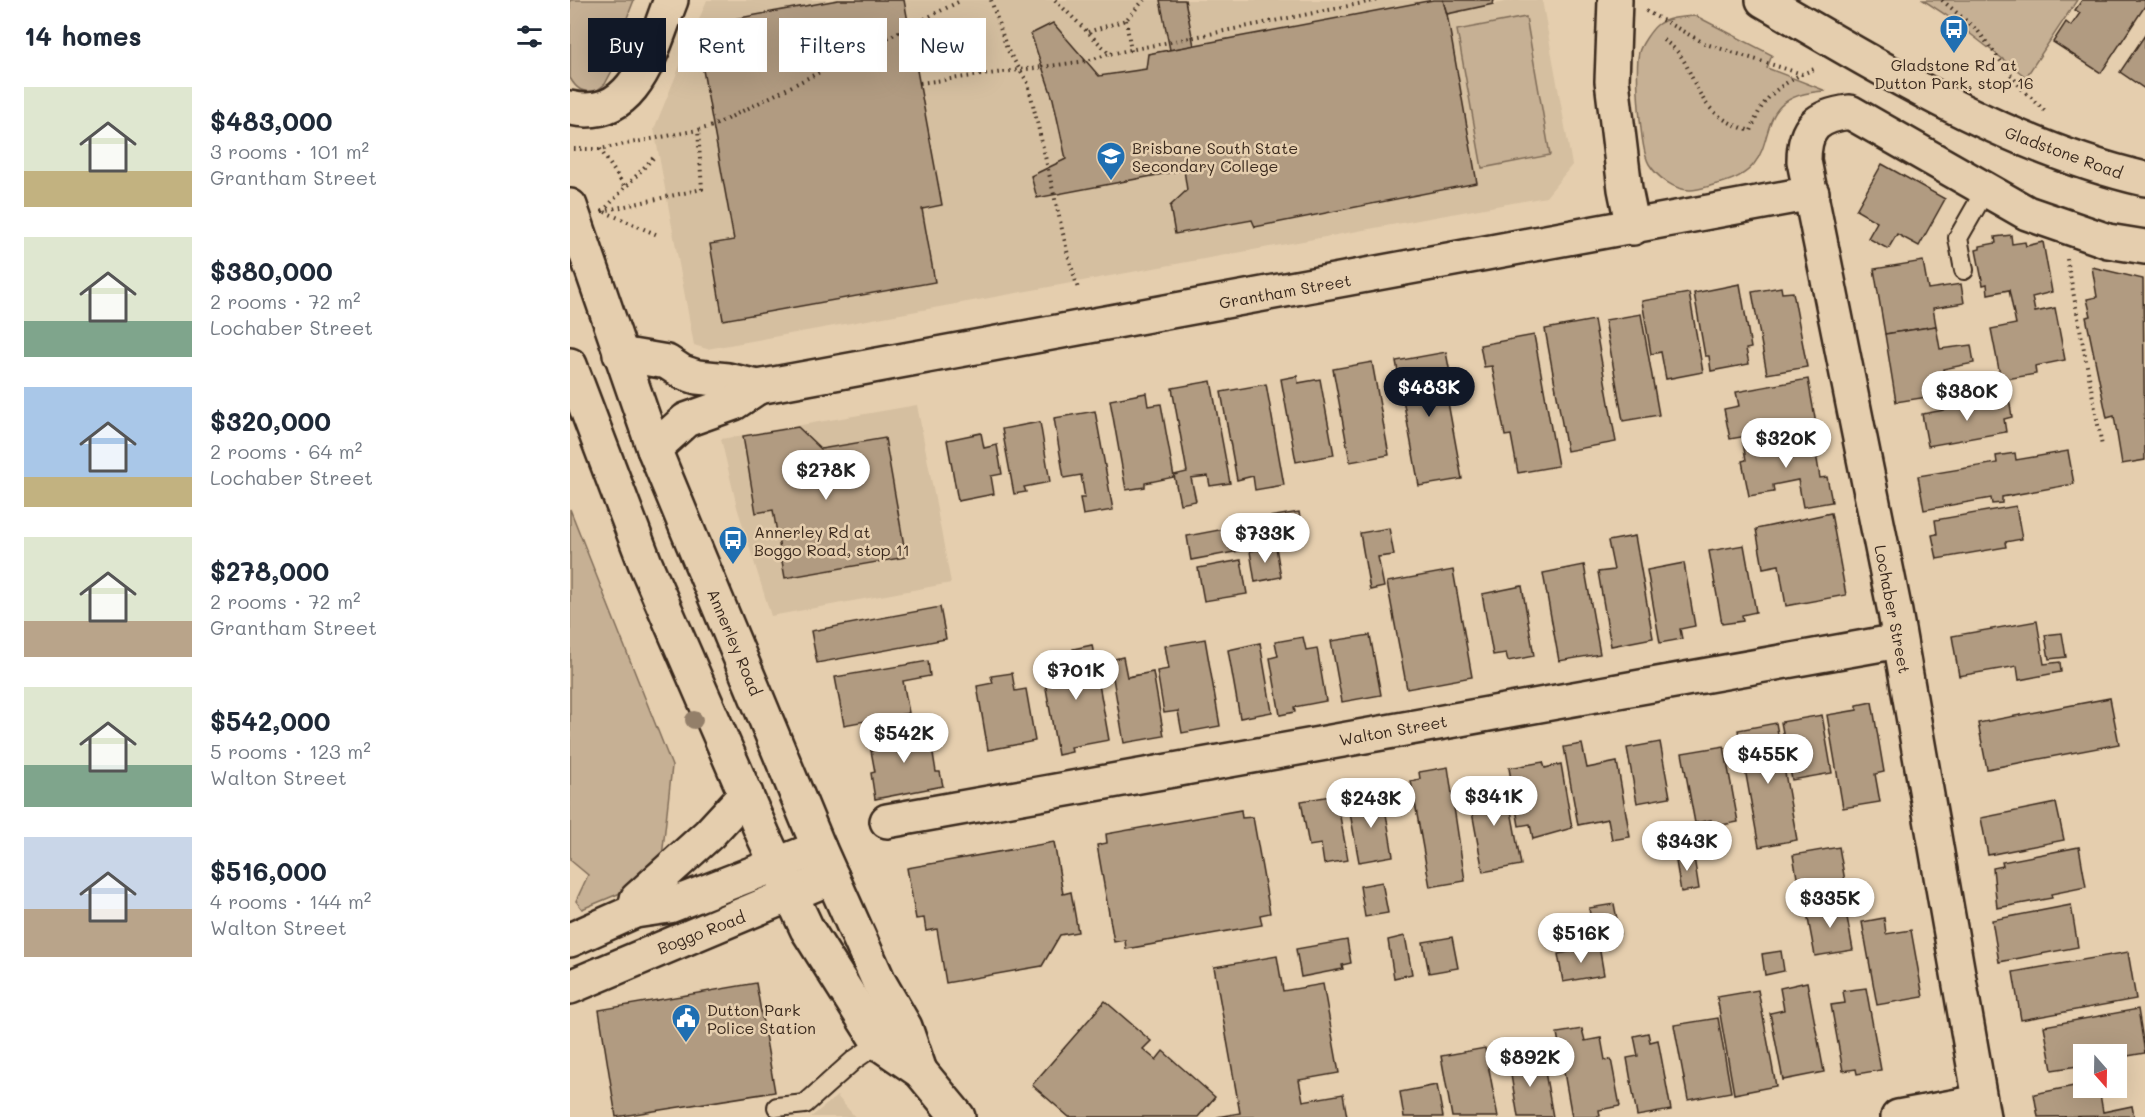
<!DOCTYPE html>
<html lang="en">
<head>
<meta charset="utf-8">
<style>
  body { margin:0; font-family:Mali,sans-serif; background:#f6f6f7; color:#1f2937; height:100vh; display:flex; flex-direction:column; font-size:22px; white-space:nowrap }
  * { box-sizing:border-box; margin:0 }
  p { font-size:20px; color:#747a83 }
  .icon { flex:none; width:33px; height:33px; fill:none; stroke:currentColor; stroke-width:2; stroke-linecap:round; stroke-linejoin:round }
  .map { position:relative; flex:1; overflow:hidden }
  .sheet { display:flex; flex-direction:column; background:#fff; width:570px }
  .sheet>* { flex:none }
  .top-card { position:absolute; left:18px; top:18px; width:570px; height:54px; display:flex; gap:12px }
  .needle { width:39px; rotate:160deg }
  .controls { position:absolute; left:1503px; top:1044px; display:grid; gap:12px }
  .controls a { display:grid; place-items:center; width:54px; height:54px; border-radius:0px; background:#fff; box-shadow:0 6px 24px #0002; font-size:30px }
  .price { position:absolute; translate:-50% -51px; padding:0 14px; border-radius:21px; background:#fff; color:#222; font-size:20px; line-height:39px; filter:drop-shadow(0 2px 3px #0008) }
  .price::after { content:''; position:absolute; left:50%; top:36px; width:18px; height:14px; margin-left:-9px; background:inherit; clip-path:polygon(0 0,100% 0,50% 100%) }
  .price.selected { background:#111827; color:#fff }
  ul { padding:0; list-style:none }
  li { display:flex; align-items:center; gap:18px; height:150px; padding:0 24px }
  li span { display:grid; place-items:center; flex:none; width:168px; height:120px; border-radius:0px; color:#555 }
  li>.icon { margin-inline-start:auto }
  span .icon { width:72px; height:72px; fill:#fffc; stroke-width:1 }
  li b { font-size:26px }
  h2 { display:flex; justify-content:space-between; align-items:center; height:72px; padding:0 24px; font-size:26px }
  .tag { padding:0 21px; border-radius:0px; background:#fff; box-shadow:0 6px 24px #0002; font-size:21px; line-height:54px }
  .tag.selected { background:#111827; color:#fff }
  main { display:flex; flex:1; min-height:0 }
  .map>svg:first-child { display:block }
</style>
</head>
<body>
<main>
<section class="sheet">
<h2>14 homes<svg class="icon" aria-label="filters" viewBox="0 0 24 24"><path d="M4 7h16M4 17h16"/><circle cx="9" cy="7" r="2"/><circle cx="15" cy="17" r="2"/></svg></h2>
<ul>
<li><span style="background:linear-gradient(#dfe7d0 70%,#c2b280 0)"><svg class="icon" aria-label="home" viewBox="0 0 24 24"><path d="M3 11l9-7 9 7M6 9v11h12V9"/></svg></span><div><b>$483,000</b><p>3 rooms · 101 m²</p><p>Grantham Street</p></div></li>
<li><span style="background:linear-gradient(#dfe7d0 70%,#7fa58c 0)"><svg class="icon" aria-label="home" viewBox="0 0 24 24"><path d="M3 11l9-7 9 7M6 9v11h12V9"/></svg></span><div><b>$380,000</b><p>2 rooms · 72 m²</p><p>Lochaber Street</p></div></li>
<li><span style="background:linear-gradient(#a9c7e8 75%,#c2b280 0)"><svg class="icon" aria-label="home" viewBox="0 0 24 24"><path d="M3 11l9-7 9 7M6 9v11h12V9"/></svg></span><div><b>$320,000</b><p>2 rooms · 64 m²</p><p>Lochaber Street</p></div></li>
<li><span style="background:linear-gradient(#dfe7d0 70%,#b9a48a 0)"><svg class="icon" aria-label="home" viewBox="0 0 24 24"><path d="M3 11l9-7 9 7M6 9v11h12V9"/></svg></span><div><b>$278,000</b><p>2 rooms · 72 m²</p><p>Grantham Street</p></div></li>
<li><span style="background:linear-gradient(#dfe7d0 65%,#7fa58c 0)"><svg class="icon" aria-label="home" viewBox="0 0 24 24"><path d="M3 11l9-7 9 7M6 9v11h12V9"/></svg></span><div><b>$542,000</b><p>5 rooms · 123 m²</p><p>Walton Street</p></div></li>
<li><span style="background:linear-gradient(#c9d6e8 60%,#b9a48a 0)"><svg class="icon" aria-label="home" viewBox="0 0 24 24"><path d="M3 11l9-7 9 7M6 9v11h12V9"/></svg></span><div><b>$516,000</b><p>4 rooms · 144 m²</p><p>Walton Street</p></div></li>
</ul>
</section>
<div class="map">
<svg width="1575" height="1117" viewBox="0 0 1575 1117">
  <rect width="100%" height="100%" fill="#e5ceae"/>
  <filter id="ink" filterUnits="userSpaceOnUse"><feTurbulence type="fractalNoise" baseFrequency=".0167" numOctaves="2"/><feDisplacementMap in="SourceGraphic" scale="12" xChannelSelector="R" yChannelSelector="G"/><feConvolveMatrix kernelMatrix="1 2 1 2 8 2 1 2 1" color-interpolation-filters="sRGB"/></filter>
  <g filter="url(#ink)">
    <g fill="#d5bfa0">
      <polygon points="137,0 873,0 877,14 944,0 972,0 1002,165 976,197 137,349 124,345 84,129"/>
      <polygon points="347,405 381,583 201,616 167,507 151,439"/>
      <polygon points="267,1096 285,1117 241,1117"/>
    </g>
    <g fill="#c6b094" stroke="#806d59" stroke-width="1.5">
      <path d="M0,0h64l-9,23 2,12 -5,17 -17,32 -10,8c-13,0 -18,-2 -25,-14z"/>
      <polygon points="1353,0 1507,0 1456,77 1376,15"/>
      <path d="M1126,16l76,39 -5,13 59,23c-91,4 -29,76 -109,93 -8,2 -18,6 -27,6 -16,0 -33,-13 -41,-26 -9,-15 -14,-94 -10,-112 2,-7 12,-22 18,-27 11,-8 26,-8 39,-9z"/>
      <polygon points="956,17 980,155 912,168 887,30"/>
      <polygon points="0,509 102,766 92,857 48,894 12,909 6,901 18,875 0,860"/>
    </g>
    <g fill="#b19b81" stroke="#3b2a1e" stroke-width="1.5">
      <polygon points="268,0 334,0 372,205 352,209 365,282 153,320 140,244 164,240 125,26"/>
      <polygon points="590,0 615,0 624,46 600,50"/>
      <polygon points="863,0 873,0 877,14 907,183 685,227 682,220 605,234 600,206 617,190 614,170 467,198 461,176 496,159 483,99 461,34 483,23 529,76 576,69 578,54"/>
      <polygon points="873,0 924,0 923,4 877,14"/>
      <polygon points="1512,0 1575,0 1575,6 1531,73 1483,42 1496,22 1501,26 1510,13 1505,10"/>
      <polygon points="1575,35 1575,89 1550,72"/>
      <polygon points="1312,164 1375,199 1349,246 1327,234 1318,249 1298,238 1307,222 1286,210"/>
      <polygon points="1441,235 1442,244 1455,242 1456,246 1473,242 1482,292 1462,297 1465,312 1485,308 1495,360 1465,366 1466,374 1431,380 1421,329 1446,324 1439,290 1418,294 1417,284 1413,285 1406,250 1410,249 1410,246 1426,243 1425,237"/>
      <polygon points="1353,261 1358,289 1391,284 1394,303 1363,308 1366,326 1315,334 1304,269"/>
      <polygon points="1522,267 1573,279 1575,460 1552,464 1544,416 1537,418 1516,317 1521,316 1517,299 1527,297"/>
      <polygon points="1170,284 1181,348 1176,349 1179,364 1141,371 1139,356 1135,356 1124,293"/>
      <polygon points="1211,287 1212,293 1223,292 1237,367 1197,374 1182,292"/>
      <polygon points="1119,293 1133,372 1096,379 1091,352 1081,354 1072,301"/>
      <polygon points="1071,314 1089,415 1053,421 1035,320"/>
      <polygon points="1024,320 1046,442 997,451 975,329"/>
      <polygon points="1366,326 1370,349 1401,345 1404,363 1373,369 1377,394 1326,402 1315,334"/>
      <polygon points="964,335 988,466 948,473 941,435 935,436 922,366 914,367 910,345"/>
      <polygon points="876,352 880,373 873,375 892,479 849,486 826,361"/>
      <polygon points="802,362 819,455 780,462 763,369"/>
      <polygon points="727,376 728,383 750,379 764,455 726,462 711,379"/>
      <polygon points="1238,379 1246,424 1160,439 1154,409 1169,406 1166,392"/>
      <polygon points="641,381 660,483 640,486 638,476 621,478 626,501 610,504 604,475 617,472 602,388"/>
      <polygon points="696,384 714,485 685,490 683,476 667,480 651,392"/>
      <polygon points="576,393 578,406 591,404 604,477 575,483 575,487 556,490 540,400"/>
      <polygon points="1439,398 1442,417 1434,419 1436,432 1358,446 1352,414"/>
      <polygon points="525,411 543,510 513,515 510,498 515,498 511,475 494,478 484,418"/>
      <polygon points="470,422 480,482 454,487 456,492 444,494 432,429"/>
      <polygon points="228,427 251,449 315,438 336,557 215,578 203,510 186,513 173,436"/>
      <polygon points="411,433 414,448 427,445 432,474 421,476 424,494 388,501 377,440"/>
      <polygon points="1243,435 1250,478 1257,477 1262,502 1233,507 1228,480 1203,485 1204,492 1179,496 1172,461 1176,460 1173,443 1197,439 1197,443"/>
      <polygon points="1498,451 1504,484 1432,497 1432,503 1422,504 1421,498 1354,510 1348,476 1427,463 1426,456 1445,453 1446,460"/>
      <polygon points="1446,506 1452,539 1435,542 1436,547 1367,559 1362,535 1367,534 1365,520"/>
      <polygon points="729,512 734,539 675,550 670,522"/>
      <polygon points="1261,513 1276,595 1216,606 1209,565 1193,568 1186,529"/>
      <polygon points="670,526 675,550 621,560 617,536"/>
      <polygon points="819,528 824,555 808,557 814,587 800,590 790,533"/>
      <polygon points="1065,536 1083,638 1041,646 1028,572 1044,570 1038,541"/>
      <polygon points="1174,545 1186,612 1172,615 1173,621 1152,624 1139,551"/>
      <polygon points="706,547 711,577 685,582 680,551"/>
      <polygon points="671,560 677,594 634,601 628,568"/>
      <polygon points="1114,563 1125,626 1110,629 1112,639 1090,643 1077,570"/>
      <polygon points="1014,565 1030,654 989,661 973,573"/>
      <polygon points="883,570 902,677 837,689 817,582"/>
      <polygon points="952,586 964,656 938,661 936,653 923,655 912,594"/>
      <polygon points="370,607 376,639 247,663 241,631"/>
      <polygon points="1467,621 1474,664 1490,662 1491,672 1449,680 1447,666 1389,676 1382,636"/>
      <polygon points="1492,633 1496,657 1479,659 1475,635"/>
      <polygon points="800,635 811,695 772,702 761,641"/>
      <polygon points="733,637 736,650 747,648 756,701 724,707 725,712 710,715 700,658 708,656 705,642"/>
      <polygon points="635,639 650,726 612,733 608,711 594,713 587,671 599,669 595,646"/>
      <polygon points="690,643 702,712 670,718 658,650"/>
      <polygon points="522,645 539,740 501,747 502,752 488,755 472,666 505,660 503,649"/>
      <polygon points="553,657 557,677 583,672 594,736 554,743 540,660"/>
      <polygon points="358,661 360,676 333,681 339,713 274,725 265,677"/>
      <polygon points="442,673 445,691 456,689 465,741 418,750 407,686 423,683 421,676"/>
      <polygon points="1540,698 1549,744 1417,769 1408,723"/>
      <polygon points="1302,702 1314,772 1305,774 1310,802 1273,808 1257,715 1287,710 1287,705"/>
      <polygon points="1252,715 1262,773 1222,780 1211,722"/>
      <polygon points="1206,723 1227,840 1189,847 1168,730"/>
      <polygon points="363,728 365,740 361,741 366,772 370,772 373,786 305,799 301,773 305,772 299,740"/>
      <polygon points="1090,742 1100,797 1067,803 1057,748"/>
      <polygon points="1012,744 1017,768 1047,762 1060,837 1042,840 1038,819 1008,825 994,747"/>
      <polygon points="1154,746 1168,822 1141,827 1141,820 1125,823 1112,753"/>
      <polygon points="973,762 975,768 991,764 1002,828 963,839 960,824 949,826 939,768"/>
      <polygon points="878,767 895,881 860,887 841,781 850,779 849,772"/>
      <polygon points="936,783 951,865 913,872 898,790"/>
      <polygon points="766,795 778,860 754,864 751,844 739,846 731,801"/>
      <polygon points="813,796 823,856 789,862 778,802"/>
      <polygon points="1486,803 1494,840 1418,855 1411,818"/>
      <polygon points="671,810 672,818 683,817 700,913 690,915 692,925 556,949 555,940 544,942 527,845 537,843 536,834"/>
      <polygon points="484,842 493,894 501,892 508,932 490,935 472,966 376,983 367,929 356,931 354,918 346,919 337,868"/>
      <polygon points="1269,847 1275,881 1229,889 1223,855"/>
      <polygon points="1509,847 1516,887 1481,894 1482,898 1427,908 1423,868 1433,866 1432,862"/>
      <polygon points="1123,851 1129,889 1111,892 1105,855"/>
      <polygon points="812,882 818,913 795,917 790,886"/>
      <polygon points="1274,901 1283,950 1245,956 1236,908"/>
      <polygon points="1044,904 1050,934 1024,939 1019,908"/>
      <polygon points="1501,905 1508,947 1429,962 1422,920"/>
      <polygon points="1314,918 1316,934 1341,930 1353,997 1307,1005 1292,922"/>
      <polygon points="835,936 842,974 824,978 818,940"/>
      <polygon points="882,937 888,968 859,973 853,942"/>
      <polygon points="777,940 781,963 772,965 773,969 731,977 726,949"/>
      <polygon points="1029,946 1034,975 993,982 988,954"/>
      <polygon points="1211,951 1214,971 1195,975 1192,954"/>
      <polygon points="1558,952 1566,999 1451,1020 1443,972"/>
      <polygon points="707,956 713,991 753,984 769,1073 729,1080 733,1101 773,1094 777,1117 647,1117 670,1113 644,967"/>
      <polygon points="1237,982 1254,1072 1213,1080 1200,1013 1214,1010 1210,988"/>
      <polygon points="186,983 205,1092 46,1117 29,1010"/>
      <polygon points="1296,988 1311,1070 1287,1074 1286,1069 1273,1071 1261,1005 1275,1003 1273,991"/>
      <polygon points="1188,990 1206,1086 1164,1094 1147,997"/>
      <polygon points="535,1001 581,1041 573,1049 586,1060 593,1051 645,1097 628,1117 499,1117 462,1085"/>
      <polygon points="1568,1009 1575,1053 1546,1058 1546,1054 1514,1054 1514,1065 1482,1070 1474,1026"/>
      <polygon points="1148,1018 1161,1092 1118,1100 1104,1025"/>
      <polygon points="1012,1029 1015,1041 1031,1038 1035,1060 1041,1059 1050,1106 1029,1110 1030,1116 1025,1117 1002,1117 987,1033"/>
      <polygon points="1078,1033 1080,1042 1088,1040 1101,1110 1067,1116 1057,1058 1068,1056 1064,1036"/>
      <polygon points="915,1048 928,1117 882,1117 871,1056"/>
      <polygon points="958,1054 960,1069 974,1066 983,1117 948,1117 938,1057"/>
      <polygon points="1514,1084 1514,1088 1529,1088 1533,1112 1562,1106 1564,1116 1468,1117 1464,1094"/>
      <polygon points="867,1085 873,1117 834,1117 830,1092"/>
    </g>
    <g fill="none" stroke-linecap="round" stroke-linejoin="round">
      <g stroke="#3b2a1e" stroke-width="22">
        <g id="lane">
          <polyline points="1394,270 1388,238 1416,189"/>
          <polyline points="207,1107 235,1104 284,1060 309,1043"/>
        </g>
      </g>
      <g stroke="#3b2a1e" stroke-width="38">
        <g id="street">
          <polyline points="1045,0 1042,81 1055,189 1063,228"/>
          <path d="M0,108c67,15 82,-61 101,-108"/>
          <polyline points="50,354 97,362 112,372 127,377 158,380 188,387 1242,193"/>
          <polyline points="84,449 116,420 164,403 188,387"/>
          <polyline points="317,821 1329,641"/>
          <polyline points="0,940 65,911 99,906 249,848"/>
          <polyline points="0,987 262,877"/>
          <polyline points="1328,1117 1410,1102"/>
          <path d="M1413,1117l-88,-505 -91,-451c0,-34 13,-45 46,-49l177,101 81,28 37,6"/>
        </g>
      </g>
      <g stroke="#3b2a1e" stroke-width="38">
        <g id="secondary">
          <polyline points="0,206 84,449 249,848 309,982 335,1027 350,1071"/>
          <polyline points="0,365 75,563 194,837 237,929 309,1043 350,1071 388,1117"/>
          <polyline points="65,911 67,899 139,834 176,794"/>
        </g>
      </g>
      <g stroke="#3b2a1e" stroke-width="38">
        <path id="primary" d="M1193,0c119,69 247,148 382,179"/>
      </g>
      <g stroke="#3b2a1e" stroke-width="4" stroke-dasharray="1.5 4.5" stroke-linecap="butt">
        <polyline points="421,0 437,49 458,83 498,255 508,289"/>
        <polyline points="485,0 540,54 808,0"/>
        <polyline points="1372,0 1408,31 1451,88 1475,111"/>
        <polyline points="1076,11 1136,44 1232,74 1247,68"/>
        <polyline points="556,20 561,51"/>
        <polyline points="518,32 556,20 574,0"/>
        <path d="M1093,40c26,16 24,34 39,57 10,18 31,29 49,34 11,-32 21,-40 50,-57"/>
        <polyline points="472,67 517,61 539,54"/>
        <polyline points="4,149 30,149 128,130"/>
        <polyline points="30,149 55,187"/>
        <polyline points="83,158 33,211 132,189 128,130 143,126 392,0"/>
        <polyline points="35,212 90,236"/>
        <polyline points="1497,259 1532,446"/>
      </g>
      <use href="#lane" stroke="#e5ceae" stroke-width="18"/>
      <use href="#street" stroke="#e5ceae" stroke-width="33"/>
      <use href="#secondary" stroke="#e5ceae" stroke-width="33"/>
      <use href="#primary" stroke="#e5ceae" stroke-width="33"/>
      <polyline stroke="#3b2a1e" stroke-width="4" stroke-dasharray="1.5 4.5" stroke-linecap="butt" points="350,83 472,67"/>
    </g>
    <circle fill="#937f69" cx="124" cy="720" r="9"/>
  </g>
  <defs>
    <g id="bus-pin" transform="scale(1.5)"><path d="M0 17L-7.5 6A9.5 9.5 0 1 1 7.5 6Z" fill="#1f6fb2" stroke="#e5ceae"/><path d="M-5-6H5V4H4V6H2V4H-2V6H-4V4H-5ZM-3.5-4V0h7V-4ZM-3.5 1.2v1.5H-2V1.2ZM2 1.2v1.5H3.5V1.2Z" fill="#fff"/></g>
    <g id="school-pin" transform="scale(1.5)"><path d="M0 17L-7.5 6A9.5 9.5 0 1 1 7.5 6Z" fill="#1f6fb2" stroke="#e5ceae"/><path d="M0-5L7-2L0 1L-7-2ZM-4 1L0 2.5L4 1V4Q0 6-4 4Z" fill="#fff"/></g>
    <g id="civic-pin" transform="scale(1.5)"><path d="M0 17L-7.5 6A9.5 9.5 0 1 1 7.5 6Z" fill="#1f6fb2" stroke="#e5ceae"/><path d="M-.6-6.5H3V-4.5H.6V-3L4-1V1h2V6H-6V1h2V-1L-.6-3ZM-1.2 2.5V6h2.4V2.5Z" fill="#fff"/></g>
  </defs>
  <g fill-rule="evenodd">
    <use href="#bus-pin" x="1384" y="29"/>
    <use href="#school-pin" x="541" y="156"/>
    <use href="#bus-pin" x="163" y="540"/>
    <use href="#civic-pin" x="116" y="1018"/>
  </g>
  <g text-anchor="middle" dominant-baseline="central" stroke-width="5" stroke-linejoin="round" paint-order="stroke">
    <g font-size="16" fill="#3b2a1e" stroke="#e5ceae" text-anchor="start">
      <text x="1384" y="64" text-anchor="middle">Gladstone Rd at<tspan x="1384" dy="18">Dutton Park, stop 16</tspan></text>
      <text x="562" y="147">Brisbane South State<tspan x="562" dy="18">Secondary College</tspan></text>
      <text x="184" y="531">Annerley Rd at<tspan x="184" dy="18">Boggo Road, stop 11</tspan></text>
      <text x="137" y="1009">Dutton Park<tspan x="137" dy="18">Police Station</tspan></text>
    </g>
    <g font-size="16" fill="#3b2a1e" stroke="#e5ceae">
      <text transform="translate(1494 152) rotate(20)">Gladstone Road</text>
      <text transform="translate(715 291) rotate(-10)">Grantham Street</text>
      <text transform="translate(1323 609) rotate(79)">Lochaber Street</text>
      <text transform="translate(165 642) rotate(67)">Annerley Road</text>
      <text transform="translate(823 730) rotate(-10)">Walton Street</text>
      <text transform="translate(131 932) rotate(-21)">Boggo Road</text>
    </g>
  </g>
</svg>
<div class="controls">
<a><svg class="needle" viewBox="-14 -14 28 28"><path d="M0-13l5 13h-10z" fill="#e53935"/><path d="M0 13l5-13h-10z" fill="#747a83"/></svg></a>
</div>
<b class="price selected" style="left:859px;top:418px">$483K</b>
<b class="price" style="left:1397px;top:422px">$380K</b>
<b class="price" style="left:1216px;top:469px">$320K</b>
<b class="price" style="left:256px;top:501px">$278K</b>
<b class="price" style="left:695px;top:564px">$733K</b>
<b class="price" style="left:506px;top:701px">$701K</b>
<b class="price" style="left:334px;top:764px">$542K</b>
<b class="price" style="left:1198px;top:785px">$455K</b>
<b class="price" style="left:924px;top:827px">$341K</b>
<b class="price" style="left:801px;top:829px">$243K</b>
<b class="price" style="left:1117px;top:872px">$343K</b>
<b class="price" style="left:1260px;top:929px">$335K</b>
<b class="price" style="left:1011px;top:964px">$516K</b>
<b class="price" style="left:960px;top:1088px">$892K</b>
<div class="top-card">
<a class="tag selected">Buy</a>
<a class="tag">Rent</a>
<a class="tag">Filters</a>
<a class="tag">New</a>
</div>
</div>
</main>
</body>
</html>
